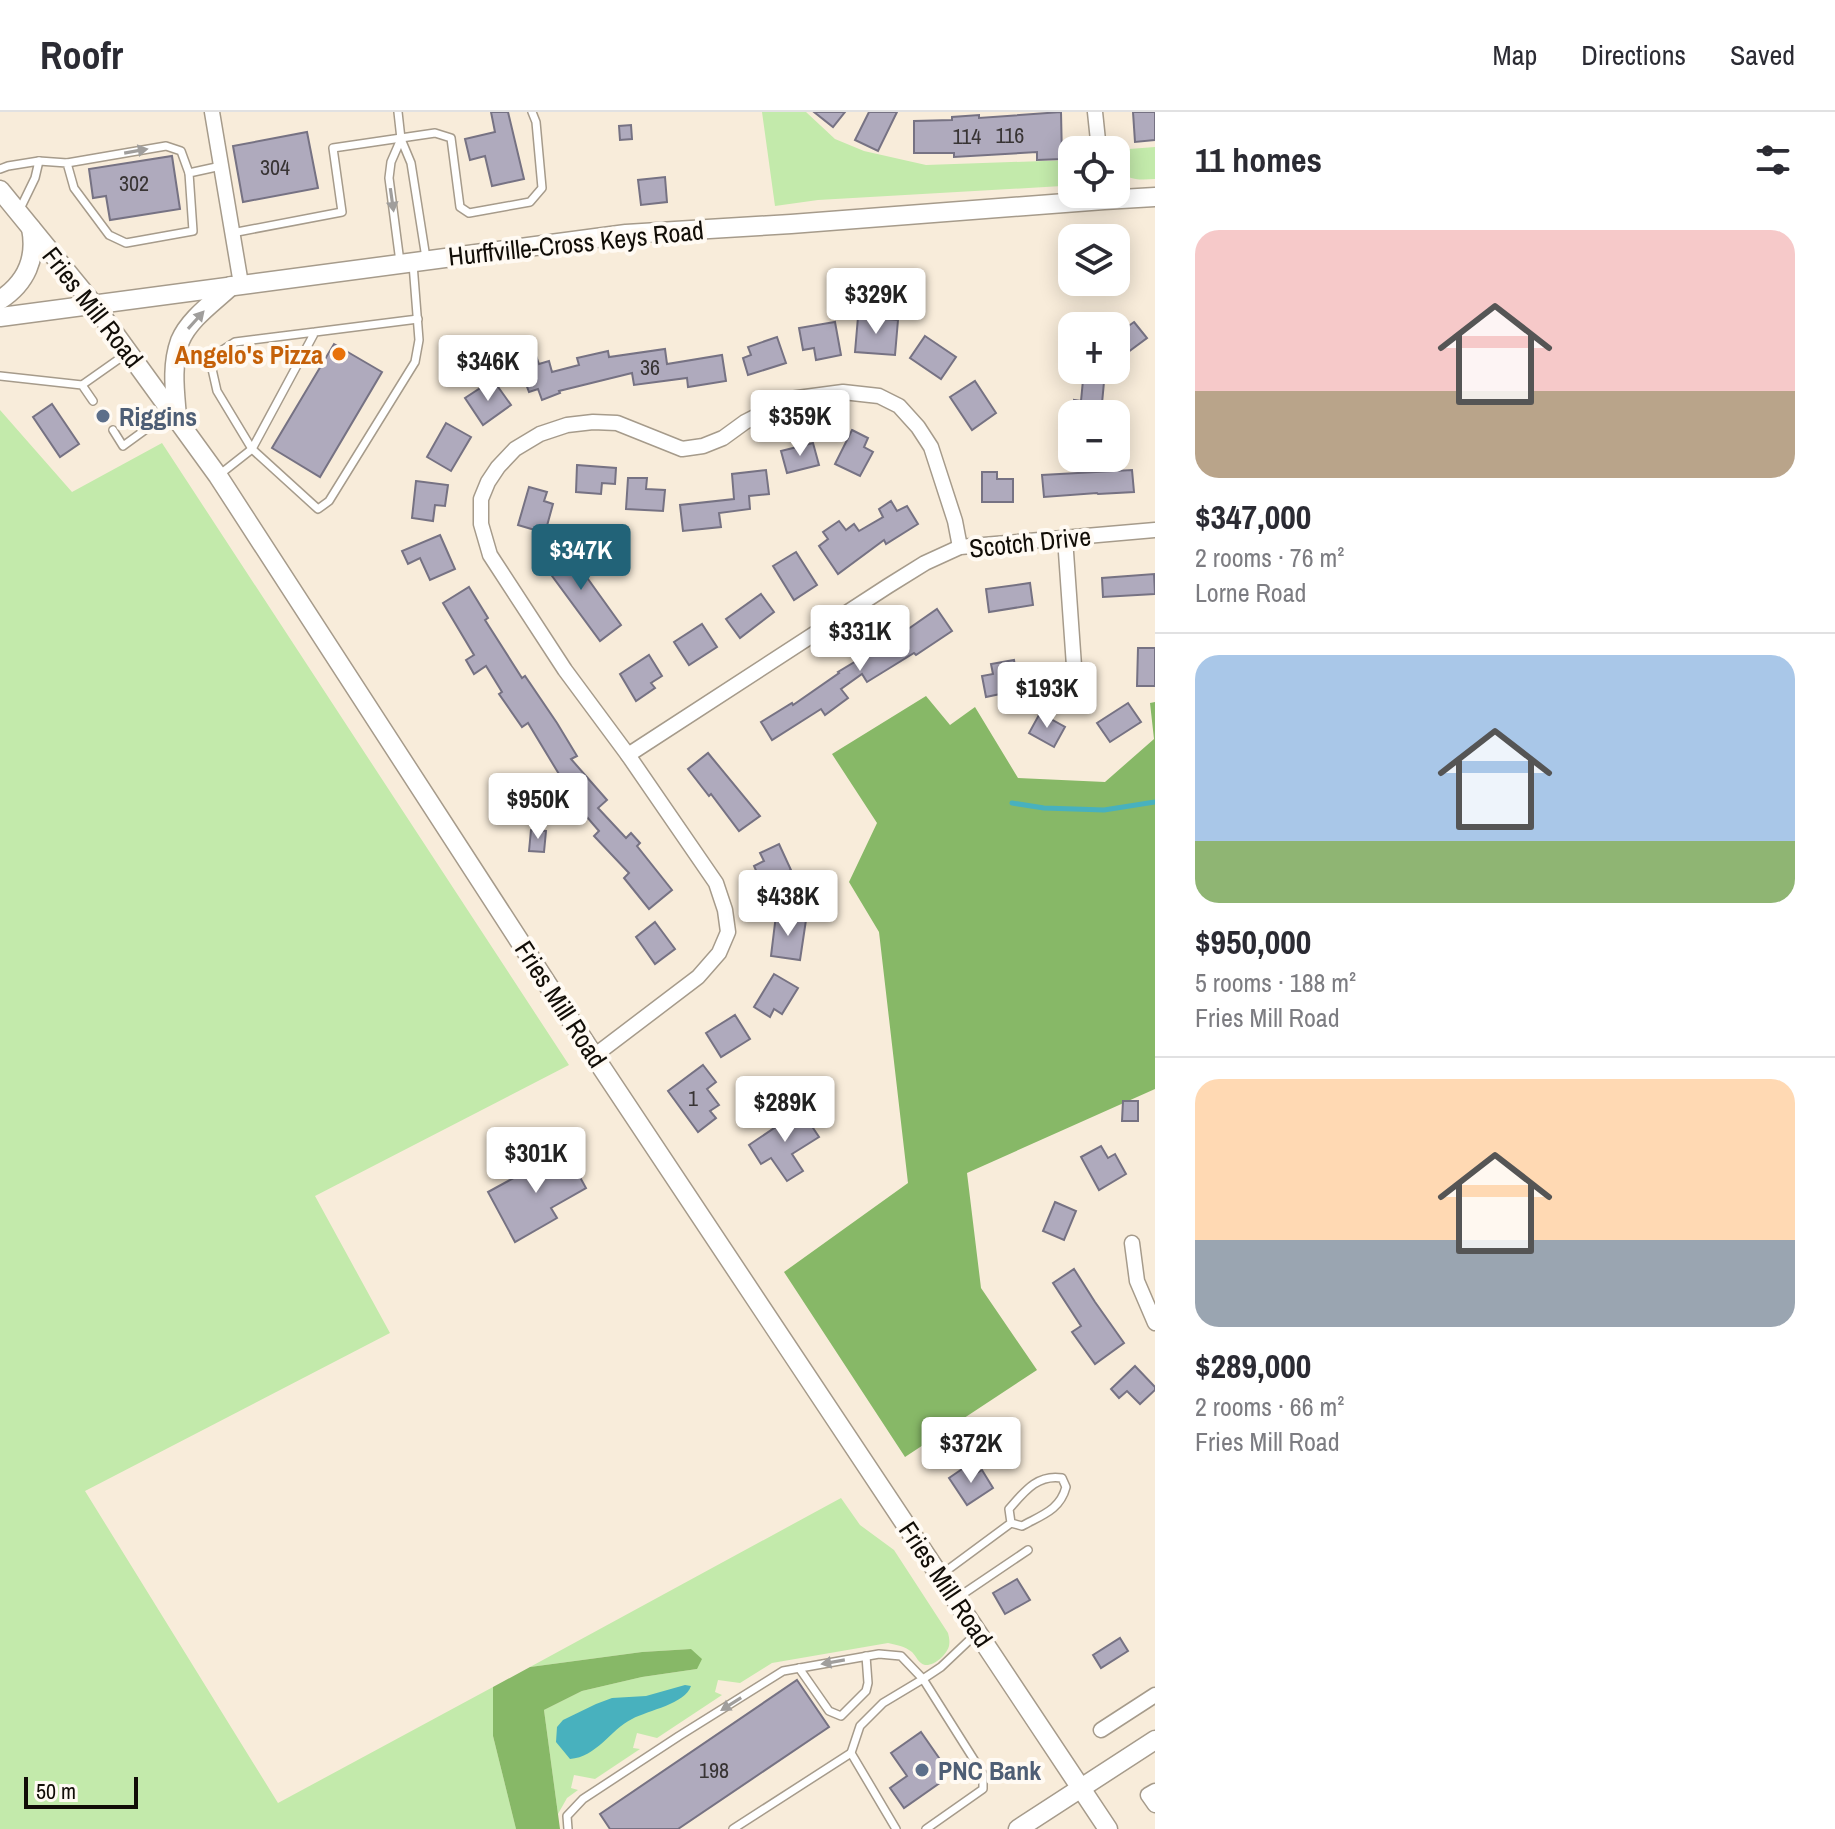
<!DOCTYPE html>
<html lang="en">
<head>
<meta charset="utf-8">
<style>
  body { margin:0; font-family:"Archivo Narrow",sans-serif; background:#f7f7f7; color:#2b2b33; height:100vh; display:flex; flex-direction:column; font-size:30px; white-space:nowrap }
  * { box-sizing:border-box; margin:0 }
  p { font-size:26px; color:#7c7c81 }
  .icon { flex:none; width:44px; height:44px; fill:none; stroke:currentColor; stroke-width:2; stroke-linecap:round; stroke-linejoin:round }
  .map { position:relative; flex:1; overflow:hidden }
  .panel { display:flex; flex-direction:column; background:#fff; width:680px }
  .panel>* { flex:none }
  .tools { position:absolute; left:1058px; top:24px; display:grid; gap:16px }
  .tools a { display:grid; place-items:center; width:72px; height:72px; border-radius:16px; background:#fff; box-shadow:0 4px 20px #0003; font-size:40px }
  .scale { position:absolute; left:24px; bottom:20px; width:114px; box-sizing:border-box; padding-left:8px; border:4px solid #110d07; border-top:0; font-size:22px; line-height:28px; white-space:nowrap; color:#110d07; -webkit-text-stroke:6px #fffaf3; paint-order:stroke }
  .price { position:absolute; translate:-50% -68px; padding:0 18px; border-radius:8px; background:#fff; color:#222; font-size:26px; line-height:52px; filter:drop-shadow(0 2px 4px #0008) }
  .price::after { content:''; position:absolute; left:50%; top:48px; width:24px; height:18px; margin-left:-12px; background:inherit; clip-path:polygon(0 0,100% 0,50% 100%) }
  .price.selected { background:#226378; color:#fff }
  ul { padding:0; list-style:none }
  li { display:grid; align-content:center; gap:16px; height:424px; padding:0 40px }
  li+li { border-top:2px solid #e1e1e2 }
  li span { display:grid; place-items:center; height:248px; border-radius:24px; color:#555 }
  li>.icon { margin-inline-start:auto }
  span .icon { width:144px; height:144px; fill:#fffc; stroke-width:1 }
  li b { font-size:34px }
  h2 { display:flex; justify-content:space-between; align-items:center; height:96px; padding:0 40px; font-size:34px }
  header { display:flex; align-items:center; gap:48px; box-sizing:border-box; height:112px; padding:0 40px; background:#fff; border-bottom:2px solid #e1e1e2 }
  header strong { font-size:38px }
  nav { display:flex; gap:44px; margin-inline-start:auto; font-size:28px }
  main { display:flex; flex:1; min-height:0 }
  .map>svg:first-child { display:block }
</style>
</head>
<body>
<header>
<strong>Roofr</strong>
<nav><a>Map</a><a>Directions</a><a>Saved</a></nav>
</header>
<main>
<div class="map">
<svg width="1155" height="1717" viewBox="0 0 1155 1717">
  <rect width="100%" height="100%" fill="#f8ecda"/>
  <g fill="#c3eaab">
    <polygon points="762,0 806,0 835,27 864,39 926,53 1072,48 1072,70 1062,74 818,88 775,94"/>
    <path d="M1155,35v32c-16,1 -28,2 -39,-12v-17z"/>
    <polygon points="0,298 72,380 162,331 569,953 315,1084 390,1221 85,1379 278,1691 493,1575 493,1624 516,1717 0,1717"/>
    <path d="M841,1386l19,27 34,25 54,83c1,4 2,8 1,13 -2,8 -14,20 -24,19 -6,-1 -9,-9 -13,-13 -8,-6 -15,-7 -24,-9l-116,20 -32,20 -22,-3 -3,12 7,3 -65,43 -20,-5 -4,15 7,1 -45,30 -21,-4 -3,13 7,2 -11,8 -9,16 -14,-104 38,-19 60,-14 55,-8 -6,-20 -49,3 -112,15z"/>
  </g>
  <g fill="#87b867">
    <polygon points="926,584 950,613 975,595 1018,666 1105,670 1154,627 1150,591 1155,590 1155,977 967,1061 981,1176 1037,1258 905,1345 784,1160 908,1071 879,820 849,770 877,711 832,642"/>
    <polygon points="691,1537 702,1547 697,1557 642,1565 582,1579 544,1598 560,1717 516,1717 493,1624 493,1575 530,1555 642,1540"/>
  </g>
  <path fill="#48b1be" d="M685,1573l6,1c-6,18 -42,24 -59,33 -22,11 -35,38 -62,40l-14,-17 1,-15 6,-7 33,-16 16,-6 34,-2z"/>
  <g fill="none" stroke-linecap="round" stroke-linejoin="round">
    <polyline stroke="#48b1be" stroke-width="5" points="1012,691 1044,696 1104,698 1155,690"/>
  </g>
  <g fill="#afaabd" stroke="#767283" stroke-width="2">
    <polygon points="491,0 508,0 524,67 492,74 485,44 470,48 465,27 495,20"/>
    <polygon points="814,0 845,0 833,15"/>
    <polygon points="869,0 897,0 878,39 855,28"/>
    <polygon points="1061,0 1062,47 1037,48 1037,40 954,45 954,41 914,41 914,9 952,8 952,5 979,3 979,6"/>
    <polygon points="1133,0 1155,0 1155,28 1135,30"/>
    <polygon points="631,13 632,27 620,28 619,14"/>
    <polygon points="307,20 318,76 243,90 233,34"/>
    <polygon points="172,44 180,97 110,108 106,84 93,86 89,57"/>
    <polygon points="665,65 667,90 641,93 638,68"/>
    <polygon points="858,205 898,208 895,243 855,240"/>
    <polygon points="835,210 841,243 816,248 814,236 803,238 799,216"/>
    <polygon points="1134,210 1147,226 1116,249 1116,223"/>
    <polygon points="925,224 956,245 941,267 910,246"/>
    <polygon points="777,225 786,251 748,263 743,246 751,243 748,235"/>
    <polygon points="334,232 382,260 320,365 272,336"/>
    <polygon points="665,237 667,252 722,243 726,269 688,275 687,266 634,273 632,261 559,279 560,281 542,288 538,277 529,280 517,248 535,241 539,252 549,249 552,260 579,253 577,246 608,239 609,245"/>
    <polygon points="1083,268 1104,270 1101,302 1073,302 1074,288 1081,289"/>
    <polygon points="975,269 996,301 972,318 950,285"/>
    <polygon points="496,272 511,293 483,313 465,286 485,273 488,278"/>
    <polygon points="52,292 79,332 60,345 33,305"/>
    <polygon points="446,311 471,325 451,359 427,345"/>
    <polygon points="852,318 868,326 864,335 873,340 860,364 835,352"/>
    <polygon points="813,331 819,353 787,361 781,339"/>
    <polygon points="577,353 616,356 615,372 602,371 601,382 576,380"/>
    <polygon points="766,358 769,382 749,384 750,397 719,401 721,415 683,419 680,393 734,387 732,362"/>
    <polygon points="1132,358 1134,380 1098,382 1097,381 1044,385 1042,363"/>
    <polygon points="982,360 997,360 997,367 1013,367 1013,390 982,390"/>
    <polygon points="628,366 647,366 646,377 665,378 663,399 626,397"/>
    <polygon points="416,369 448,373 445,394 435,393 433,409 412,406"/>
    <polygon points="529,375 547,380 544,389 553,392 545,421 518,413"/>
    <polygon points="891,389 897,399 907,394 918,412 886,432 884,428 838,462 819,434 828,427 823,420 839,409 846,418 854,412 859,419 883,405 879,397"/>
    <polygon points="440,423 455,457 430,468 420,446 408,452 402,439"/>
    <polygon points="558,437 564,445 573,438 587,457 583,460 621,513 600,529 541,449"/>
    <polygon points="796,440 817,473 794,488 773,454"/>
    <polygon points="1154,462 1155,482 1103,485 1102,466"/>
    <polygon points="1030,471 1033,493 989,500 986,477"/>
    <polygon points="469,475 488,506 485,508 522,566 525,564 557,611 577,644 571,647 607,688 598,696 626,726 631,721 640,731 637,734 672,778 649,797 624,766 629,761 594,724 599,719 561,675 565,672 528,611 522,615 499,582 502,580 486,554 474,562 466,548 474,543 443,491"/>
    <polygon points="761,482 774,500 740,526 726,507"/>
    <polygon points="937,497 952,519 916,543 914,541 867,570 862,562 841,577 848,586 825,603 821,597 772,628 761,610 792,591 793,593 839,561 838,560 901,522"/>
    <polygon points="702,512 717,535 689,553 674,530"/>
    <polygon points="1138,536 1155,536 1155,574 1137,574"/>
    <polygon points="649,543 662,564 651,571 655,576 636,589 620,562"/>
    <polygon points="1014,548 1019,578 986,585 982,564 993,562 991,552"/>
    <polygon points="1128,591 1141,610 1110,630 1097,611"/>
    <polygon points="1040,601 1065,615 1054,635 1029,621"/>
    <polygon points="708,641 760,704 739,719 711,682 709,684 688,657"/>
    <polygon points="531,718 546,719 544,740 529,739"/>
    <polygon points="779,732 791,758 762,772 754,754 764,749 760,741"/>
    <polygon points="776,803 806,808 800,848 771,844"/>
    <polygon points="655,810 675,837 655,852 636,825"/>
    <polygon points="774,862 798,876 782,902 774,897 770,905 754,895"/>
    <polygon points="735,903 750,927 721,945 706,921"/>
    <polygon points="703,953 716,970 707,977 719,993 710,999 716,1006 698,1020 668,979"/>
    <polygon points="1123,989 1138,989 1138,1009 1122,1009"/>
    <polygon points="801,998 819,1025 792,1042 803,1059 787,1069 771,1046 761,1052 749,1033"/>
    <polygon points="1101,1034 1108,1046 1115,1042 1126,1062 1099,1078 1081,1045"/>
    <polygon points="565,1038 586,1076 551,1096 557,1106 515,1130 488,1080"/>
    <polygon points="1055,1090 1076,1099 1064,1128 1043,1119"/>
    <polygon points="1074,1157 1095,1190 1124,1231 1095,1252 1072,1220 1081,1214 1053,1171"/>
    <polygon points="1135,1254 1155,1275 1155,1278 1140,1292 1127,1279 1119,1286 1111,1277"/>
    <polygon points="965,1355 972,1364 982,1358 993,1376 967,1393 949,1366"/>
    <polygon points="1017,1467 1030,1488 1005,1502 993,1481"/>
    <polygon points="1120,1526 1128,1539 1101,1556 1093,1543"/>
    <polygon points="797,1568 829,1615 678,1717 610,1717 600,1702"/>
    <polygon points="921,1620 946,1656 939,1661 944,1668 904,1696 890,1676 907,1664 891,1641"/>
  </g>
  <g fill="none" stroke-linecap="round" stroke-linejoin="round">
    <g stroke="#a69b8b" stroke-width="10">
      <g id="lane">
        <polyline points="398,0 401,27 411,51 426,146"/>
        <polyline points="39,49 67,51 74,76 109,123 126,131 193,119 189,61 221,54"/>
        <polyline points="67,51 166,34 181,39 189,61"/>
        <polyline points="0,57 8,54 39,49 35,66 19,99"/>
        <polyline points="232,121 342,100 333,36 435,21 451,26 460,95 469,101 530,90 542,76 536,10 532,0"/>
        <polyline points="400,150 389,66 391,50 401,27"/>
        <polyline points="315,220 235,230 221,239 212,257 217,279 252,337 315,220 418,207"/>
        <polyline points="0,264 82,273 93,289"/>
        <polyline points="82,273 126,242"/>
        <polyline points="113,318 123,334 171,299"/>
        <polyline points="219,363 252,337 318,397 329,389 415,250 419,228 413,152"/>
        <path d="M942,1462l69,-51 11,3c20,-11 38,-16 44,-39l-4,-9c-25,-4 -38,14 -53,31l2,14"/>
        <polyline points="957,1486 1028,1438"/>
        <polyline points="799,1556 829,1599 841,1604 866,1579 868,1571 866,1544"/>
        <polyline points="568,1717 567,1704 583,1687 679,1624 783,1559 879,1542 901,1544 923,1567 941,1555 978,1520"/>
        <polyline points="733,1717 851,1641"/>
        <polyline points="896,1717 851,1641 860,1614 883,1591 923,1567 983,1662 983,1677 926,1717"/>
      </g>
    </g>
    <g stroke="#a69b8b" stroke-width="17">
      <g id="street">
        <polyline points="212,0 241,172"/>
        <polyline points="1095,0 1099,38"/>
        <polyline points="1065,426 1074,554"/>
        <polyline points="628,643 888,474 925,451 960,435 1155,418"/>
        <polyline points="594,944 698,865 719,841 728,820 725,798 716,771 628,643 565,558 490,443 481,412 481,387 488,370 498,355 515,337 540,322 567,313 593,310 617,311 682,337 703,334 723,326 745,310 790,287 843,280 879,284 899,294 918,315 931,335 955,409 960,435"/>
        <polyline points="1132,1131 1137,1169 1155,1211"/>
        <polyline points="1101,1618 1155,1583"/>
        <polyline points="1155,1679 1148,1683 1155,1693"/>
      </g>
    </g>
    <g stroke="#a69b8b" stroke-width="21">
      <g id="secondary">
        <polyline points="0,78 94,193 218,364 594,944 1108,1717"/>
        <path d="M0,188c26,-17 37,-42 31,-72"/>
        <polyline points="0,205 626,122 791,112 1104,88 1155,85"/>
        <path d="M177,305c-2,-25 -6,-51 3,-76 9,-22 34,-39 51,-55"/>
        <polyline points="1018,1717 1155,1628"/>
      </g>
    </g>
    <use href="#lane" stroke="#fff" stroke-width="7"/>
    <use href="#street" stroke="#fff" stroke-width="14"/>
    <use href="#secondary" stroke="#fff" stroke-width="18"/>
  </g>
  <defs><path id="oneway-solid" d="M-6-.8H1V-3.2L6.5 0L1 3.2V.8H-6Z" transform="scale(2)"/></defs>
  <g fill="#a09e9c">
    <use href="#oneway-solid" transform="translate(136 39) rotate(-10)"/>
    <use href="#oneway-solid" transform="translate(392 88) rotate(82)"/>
    <use href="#oneway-solid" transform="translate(196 208) rotate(-48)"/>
    <use href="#oneway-solid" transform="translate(833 1550) rotate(170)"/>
    <use href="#oneway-solid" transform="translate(731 1592) rotate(148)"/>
  </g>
  <circle fill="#e8710a" stroke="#fffaf3" stroke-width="3" cx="339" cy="242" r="8"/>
  <g fill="#5c6f8a" stroke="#fffaf3" stroke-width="3">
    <circle cx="103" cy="304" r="8"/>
    <circle cx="922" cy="1658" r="8"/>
  </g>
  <g text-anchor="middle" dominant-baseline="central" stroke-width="8" stroke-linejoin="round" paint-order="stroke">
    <g font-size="22" fill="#383434">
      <text x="1010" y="23">116</text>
      <text x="967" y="24">114</text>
      <text x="275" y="55">304</text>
      <text x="134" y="71">302</text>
      <text x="650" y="255">36</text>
      <text x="693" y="986">1</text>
      <text x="714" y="1658">198</text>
    </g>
    <g font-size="26" fill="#110d07" stroke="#fffaf3">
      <text transform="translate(576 131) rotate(-6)">Hurffville-Cross Keys Road</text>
      <text transform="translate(93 195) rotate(52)">Fries Mill Road</text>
      <text transform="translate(1030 430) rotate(-6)">Scotch Drive</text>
      <text transform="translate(561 892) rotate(57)">Fries Mill Road</text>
      <text transform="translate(946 1472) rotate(56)">Fries Mill Road</text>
    </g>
    <g font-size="26" font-weight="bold" fill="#c56008" stroke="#fffaf3" text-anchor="end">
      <text x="323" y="242">Angelo's Pizza</text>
    </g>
    <g font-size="26" font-weight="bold" fill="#4e5e75" stroke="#fffaf3" text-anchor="start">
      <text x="119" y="304">Riggins</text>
      <text x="938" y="1658">PNC Bank</text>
    </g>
  </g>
</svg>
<div class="tools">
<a><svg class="icon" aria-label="locate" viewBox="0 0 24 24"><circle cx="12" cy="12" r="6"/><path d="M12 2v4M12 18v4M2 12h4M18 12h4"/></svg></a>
<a><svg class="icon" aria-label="layers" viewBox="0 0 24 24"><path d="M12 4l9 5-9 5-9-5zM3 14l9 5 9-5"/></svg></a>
<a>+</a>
<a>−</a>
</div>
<div class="scale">50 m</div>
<b class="price" style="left:876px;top:224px">$329K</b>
<b class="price" style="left:488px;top:291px">$346K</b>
<b class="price" style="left:800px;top:346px">$359K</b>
<b class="price selected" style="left:581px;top:480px">$347K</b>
<b class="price" style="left:860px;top:561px">$331K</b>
<b class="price" style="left:1047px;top:618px">$193K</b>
<b class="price" style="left:538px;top:729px">$950K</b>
<b class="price" style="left:788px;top:826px">$438K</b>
<b class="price" style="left:785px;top:1032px">$289K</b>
<b class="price" style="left:536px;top:1083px">$301K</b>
<b class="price" style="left:971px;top:1373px">$372K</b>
</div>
<section class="panel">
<h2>11 homes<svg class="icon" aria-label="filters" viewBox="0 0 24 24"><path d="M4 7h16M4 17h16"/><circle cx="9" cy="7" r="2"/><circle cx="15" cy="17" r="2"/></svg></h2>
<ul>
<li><span style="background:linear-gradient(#f6c9c9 65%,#b9a48a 0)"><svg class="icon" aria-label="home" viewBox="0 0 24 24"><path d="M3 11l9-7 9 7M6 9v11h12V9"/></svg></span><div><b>$347,000</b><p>2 rooms · 76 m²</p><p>Lorne Road</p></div></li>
<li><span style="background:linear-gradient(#a9c7e8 75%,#8fb573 0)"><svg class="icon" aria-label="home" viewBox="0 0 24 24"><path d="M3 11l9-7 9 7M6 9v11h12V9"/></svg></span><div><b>$950,000</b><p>5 rooms · 188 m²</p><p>Fries Mill Road</p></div></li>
<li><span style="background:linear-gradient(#ffd9b3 65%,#9aa5b1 0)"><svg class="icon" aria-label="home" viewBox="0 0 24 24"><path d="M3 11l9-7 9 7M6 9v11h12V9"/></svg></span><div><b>$289,000</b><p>2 rooms · 66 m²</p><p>Fries Mill Road</p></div></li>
</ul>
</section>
</main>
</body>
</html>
